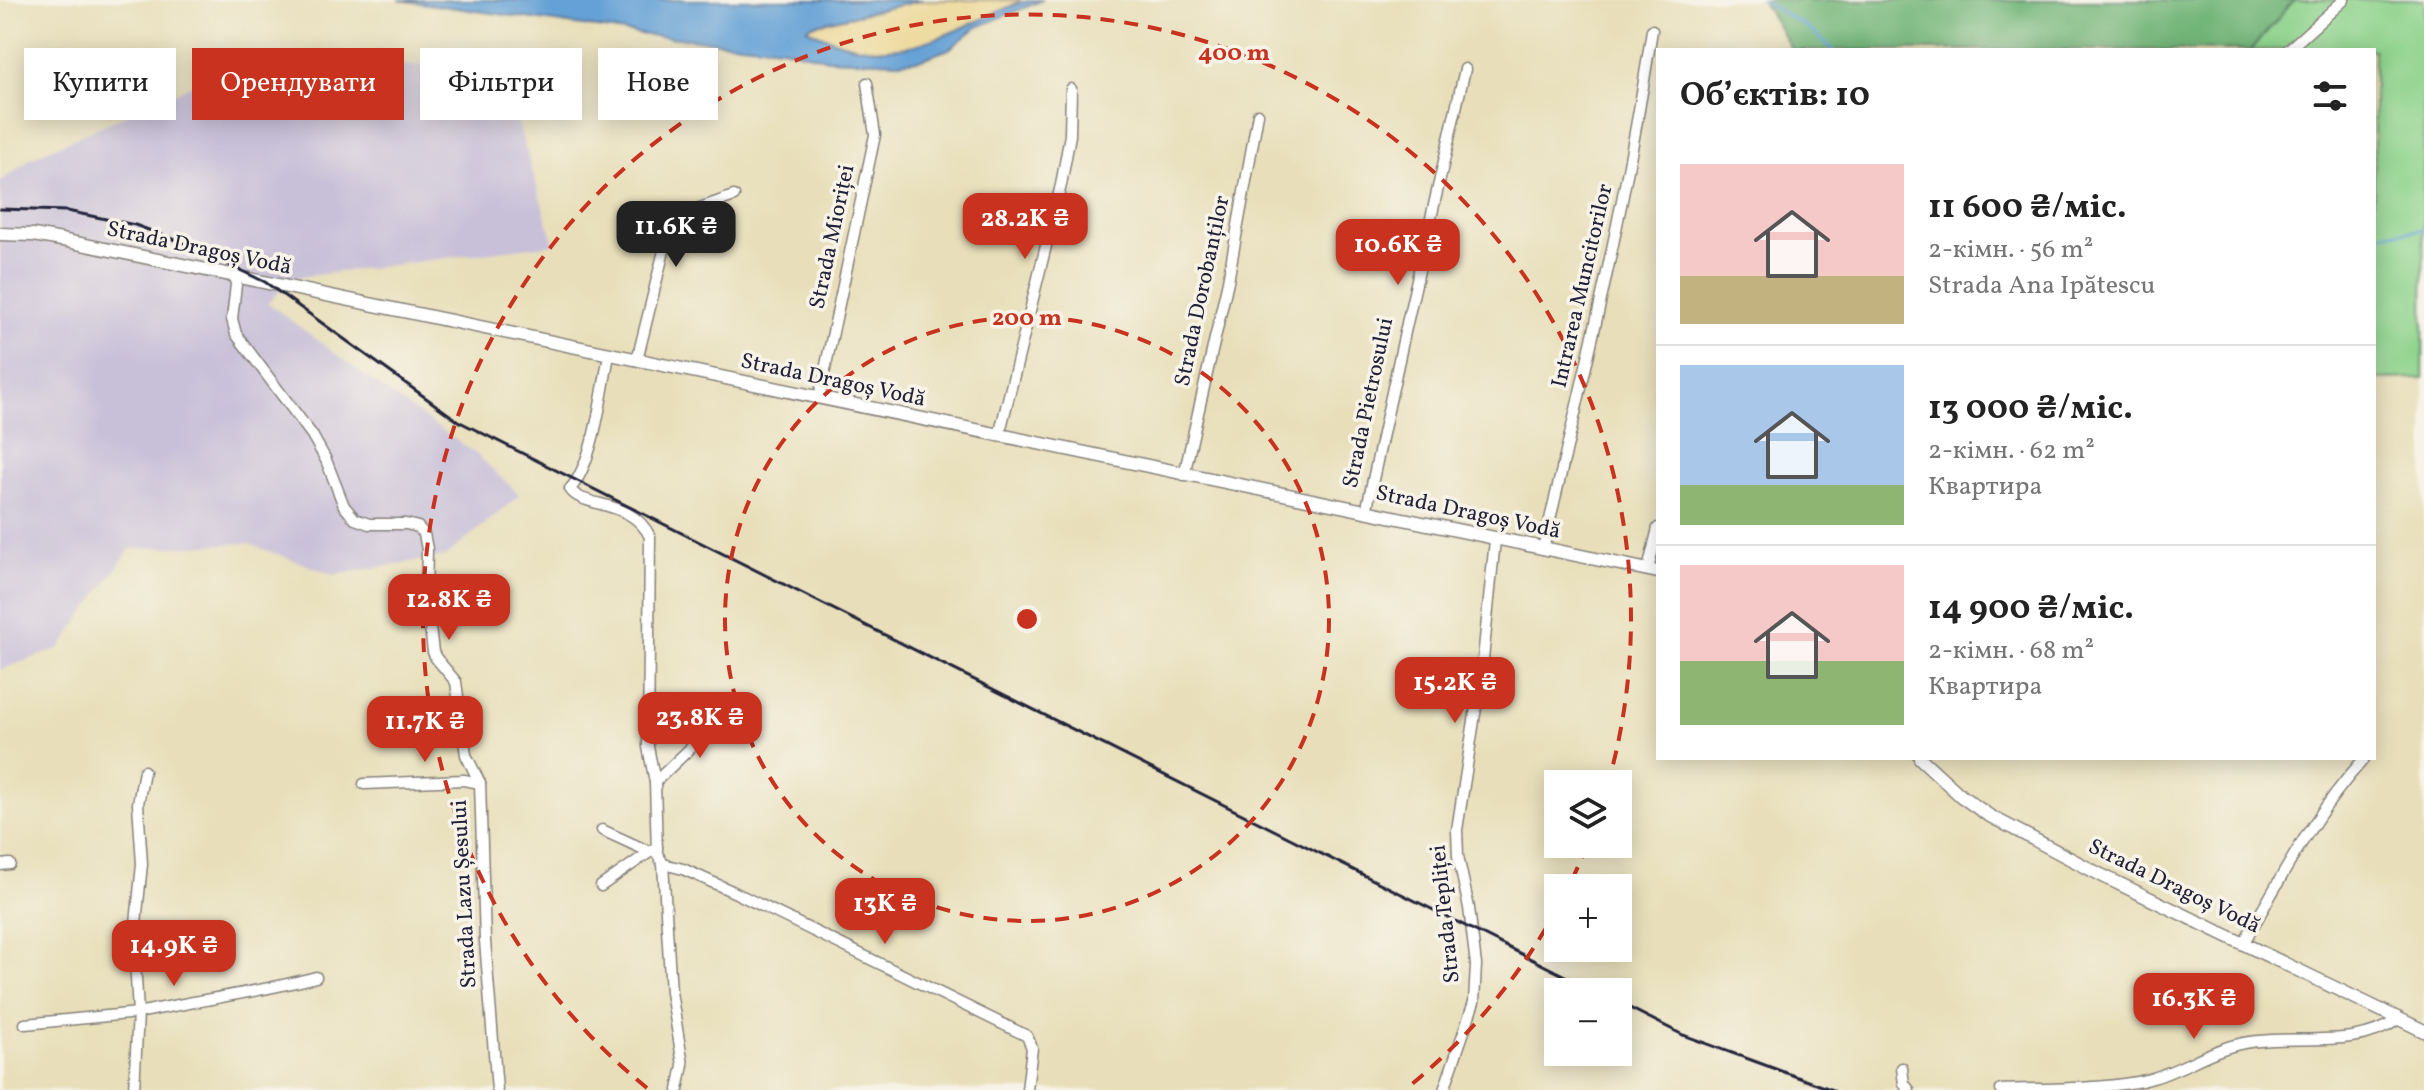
<!DOCTYPE html>
<html lang="uk">
<head>
<meta charset="utf-8">
<style>
  body { margin:0; font-family:Vollkorn,serif; background:#f6f6f6; color:#222; height:100vh; display:flex; flex-direction:column; font-size:30px; white-space:nowrap }
  * { box-sizing:border-box; margin:0 }
  p { font-size:26px; color:#767676 }
  .icon { flex:none; width:44px; height:44px; fill:none; stroke:currentColor; stroke-width:2; stroke-linecap:round; stroke-linejoin:round }
  .map { position:relative; flex:1; overflow:hidden }
  .side { position:absolute; left:1656px; top:48px; width:720px; height:712px; display:flex; flex-direction:column; background:#fff; border-radius:0px; box-shadow:0 4px 20px #0003 }
  .side>* { flex:none }
  .guide { position:absolute; left:24px; top:48px; width:760px; height:72px; display:flex; gap:16px }
  .tools { position:absolute; left:1544px; top:770px; display:grid; gap:16px }
  .tools a { display:grid; place-items:center; width:88px; height:88px; border-radius:0px; background:#fff; box-shadow:0 4px 20px #0003; font-size:40px }
  .price { position:absolute; translate:-50% -68px; padding:0 18px; border-radius:16px; background:#c8321e; color:#fff; font-size:26px; line-height:52px; filter:drop-shadow(0 2px 4px #0008) }
  .price::after { content:''; position:absolute; left:50%; top:48px; width:24px; height:18px; margin-left:-12px; background:inherit; clip-path:polygon(0 0,100% 0,50% 100%) }
  .price.selected { background:#222; color:#fff }
  ul { padding:0; list-style:none }
  li { display:flex; align-items:center; gap:24px; height:200px; padding:0 24px }
  li+li { border-top:2px solid #e0e0e0 }
  li span { display:grid; place-items:center; flex:none; width:224px; height:160px; border-radius:0px; color:#555 }
  li>.icon { margin-inline-start:auto }
  span .icon { width:96px; height:96px; fill:#fffc; stroke-width:1 }
  li b { font-size:34px }
  h2 { display:flex; justify-content:space-between; align-items:center; height:96px; padding:0 24px; font-size:34px }
  .chip { padding:0 28px; border-radius:0px; background:#fff; box-shadow:0 4px 20px #0003; font-size:28px; line-height:72px }
  .chip.selected { background:#c8321e; color:#fff }
  .map>svg:first-child { display:block }
</style>
</head>
<body>
<div class="map">
<svg width="2424" height="1090" viewBox="0 0 2424 1090">
  <rect width="100%" height="100%" fill="#f7f3e8"/>
  <filter id="ink" filterUnits="userSpaceOnUse"><feTurbulence type="fractalNoise" baseFrequency=".0125" numOctaves="2"/><feDisplacementMap in="SourceGraphic" scale="16" xChannelSelector="R" yChannelSelector="G"/><feConvolveMatrix kernelMatrix="1 2 1 2 8 2 1 2 1" color-interpolation-filters="sRGB"/></filter>
  <filter id="wash" filterUnits="userSpaceOnUse"><feTurbulence type="fractalNoise" baseFrequency=".006" numOctaves="4" result="noise"/><feDisplacementMap in="SourceGraphic" scale="32" xChannelSelector="R" yChannelSelector="G"/><feGaussianBlur stdDeviation="1.8" result="paint"/><feColorMatrix in="noise" values="0 0 0 0 0 0 0 0 0 0 0 0 0 0 0 0 0 1.4 0 .05"/><feComposite in="paint" operator="in"/></filter>
  <g filter="url(#wash)">
    <rect width="100%" height="100%" fill="#e8dfba"/>
    <polygon fill="#c8c0d8" points="243,62 441,66 513,107 554,244 293,278 268,303 384,390 475,453 520,495 446,556 334,575 247,543 130,549 60,648 0,670 0,182 33,157"/>
    <polygon fill="#8ed38c" stroke="#587a64" stroke-width="2" points="2294,0 2424,0 2423,378 2374,379 2374,50 2251,50"/>
    <polygon fill="#72b578" stroke="#4a6c5a" stroke-width="2" points="1762,0 2294,0 2251,50 1792,50"/>
    <path fill="#eeda9e" stroke="#887e6c" stroke-width="2" d="M923,0h97c-12,10 -30,16 -45,22 -69,31 -96,39 -168,8l5,-5z"/>
    <path fill="#65a1d6" stroke="#446288" stroke-width="2" d="M399,0h524l-111,25 -5,4c74,35 107,20 178,-11 22,-10 34,-18 58,-18l-66,27 -28,22 -30,11 -20,2 -71,-3 -46,-11 -136,-13z"/>
    <g fill="none" stroke-linecap="round" stroke-linejoin="round">
      <g stroke="#65a1d6" stroke-width="3">
        <polyline points="1761,0 1804,25 1834,50"/>
        <polyline points="2374,234 2424,230"/>
      </g>
    </g>
  </g>
  <g filter="url(#ink)">
    <g fill="none" stroke-linecap="round" stroke-linejoin="round">
      <g stroke="#85807a" stroke-width="13">
        <g id="minor">
          <polyline points="2288,50 2344,0"/>
          <polyline points="237,276 232,319 236,334 312,435 326,460 344,506 355,519 369,524 406,524 418,527 424,534 427,549 426,594 433,652 436,658 456,682 466,755 480,783 485,941 497,1090"/>
          <path d="M609,355c-7,36 -15,108 -39,134 12,20 62,9 80,48l-2,210 7,35 2,71 6,11 8,128 12,73 -5,25"/>
          <polyline points="637,360 672,218 734,196"/>
          <polyline points="819,398 875,135 867,83"/>
          <polyline points="999,436 1061,185 1070,135 1071,89"/>
          <polyline points="1184,475 1228,281 1258,114"/>
          <polyline points="1366,512 1405,332 1465,69"/>
          <path d="M1543,549c41,-173 83,-344 109,-519"/>
          <polyline points="1648,570 1658,528"/>
          <polyline points="655,782 723,717"/>
          <polyline points="364,784 464,780 480,783"/>
          <polyline points="602,830 650,852"/>
          <polyline points="663,864 683,869 736,893 1027,1036 1032,1048 1027,1090"/>
          <polyline points="0,865 10,864"/>
          <polyline points="601,886 657,847"/>
          <path d="M2243,944c37,-64 70,-129 120,-184"/>
          <polyline points="25,1024 138,1013 134,943 142,864 138,804 144,771"/>
          <polyline points="1902,1068 1904,1084 1909,1090"/>
          <path d="M134,1090l4,-77c59,-13 119,-20 178,-36"/>
          <polyline points="1444,1090 1474,1002 1475,984 1476,965 1469,908 1458,856 1457,830 1482,669 1495,540"/>
          <path d="M2001,1090c44,-2 112,0 152,-12 31,-9 58,-29 91,-35 49,-10 112,8 154,-24"/>
        </g>
      </g>
      <g stroke="#85807a" stroke-width="15">
        <g id="major">
          <polyline points="0,234 33,235 62,240 1658,572"/>
          <polyline points="1920,758 1961,796 1988,815 2101,875 2424,1031"/>
        </g>
      </g>
      <use href="#minor" stroke="#fff" stroke-width="10"/>
      <use href="#major" stroke="#fff" stroke-width="12"/>
      <g stroke="#22223b" stroke-width="3">
        <polyline points="0,209 67,211 135,225 181,242 265,282 458,421 1597,992"/>
        <polyline points="1618,1002 1683,1035 1833,1090"/>
      </g>
    </g>
  </g>
  <g fill="none" stroke="#c8321e" stroke-width="4" stroke-dasharray="14 10">
    <circle cx="1027" cy="619" r="302"/>
    <path d="M1587 845A604 604 0 0 1 1570 884M1558 907A604 604 0 0 1 1407 1088M647 1088A604 604 0 1 1 1609 780"/>
  </g>
  <g text-anchor="middle" dominant-baseline="central" stroke-width="7" stroke-linejoin="round" paint-order="stroke">
    <g font-size="22" fill="#22223b" stroke="#f7f3e8">
      <text transform="translate(833 237) rotate(-78)">Strada Mioriței</text>
      <text transform="translate(199 249) rotate(12)">Strada Dragoș Vodă</text>
      <text transform="translate(1583 286) rotate(-77)">Intrarea Muncitorilor</text>
      <text transform="translate(1203 291) rotate(-78)">Strada Dorobanților</text>
      <text transform="translate(833 381) rotate(12)">Strada Dragoș Vodă</text>
      <text transform="translate(1369 403) rotate(-78)">Strada Pietrosului</text>
      <text transform="translate(1468 513) rotate(12)">Strada Dragoș Vodă</text>
      <text transform="translate(2174 887) rotate(26)">Strada Dragoș Vodă</text>
      <text transform="translate(465 894) rotate(-93)">Strada Lazu Șesului</text>
      <text transform="translate(1446 914) rotate(-96)">Strada Tepliței</text>
    </g>
  </g>
  <circle cx="1027" cy="619" r="12" fill="#c8321e" stroke="#f7f3e8" stroke-width="4"/>
  <g font-size="24" text-anchor="middle" font-weight="bold" fill="#c8321e" stroke="#f7f3e8" stroke-width="7" stroke-linejoin="round" paint-order="stroke">
    <text x="1234" y="60">400 m</text>
    <text x="1027" y="325">200 m</text>
  </g>
</svg>
<div class="tools">
<a><svg class="icon" aria-label="layers" viewBox="0 0 24 24"><path d="M12 4l9 5-9 5-9-5zM3 14l9 5 9-5"/></svg></a>
<a>+</a>
<a>−</a>
</div>
<b class="price" style="left:1025px;top:261px">28.2K ₴</b>
<b class="price selected" style="left:676px;top:269px">11.6K ₴</b>
<b class="price" style="left:1398px;top:287px">10.6K ₴</b>
<b class="price" style="left:449px;top:642px">12.8K ₴</b>
<b class="price" style="left:1455px;top:725px">15.2K ₴</b>
<b class="price" style="left:700px;top:760px">23.8K ₴</b>
<b class="price" style="left:425px;top:764px">11.7K ₴</b>
<b class="price" style="left:885px;top:946px">13K ₴</b>
<b class="price" style="left:174px;top:988px">14.9K ₴</b>
<b class="price" style="left:2194px;top:1041px">16.3K ₴</b>
<div class="guide">
<a class="chip">Купити</a>
<a class="chip selected">Орендувати</a>
<a class="chip">Фільтри</a>
<a class="chip">Нове</a>
</div>
<section class="side">
<h2>Об’єктів: 10<svg class="icon" aria-label="filters" viewBox="0 0 24 24"><path d="M4 7h16M4 17h16"/><circle cx="9" cy="7" r="2"/><circle cx="15" cy="17" r="2"/></svg></h2>
<ul>
<li><span style="background:linear-gradient(#f6c9c9 70%,#c2b280 0)"><svg class="icon" aria-label="home" viewBox="0 0 24 24"><path d="M3 11l9-7 9 7M6 9v11h12V9"/></svg></span><div><b>11 600 ₴/міс.</b><p>2-кімн. · 56 m²</p><p>Strada Ana Ipătescu</p></div></li>
<li><span style="background:linear-gradient(#a9c7e8 75%,#8fb573 0)"><svg class="icon" aria-label="home" viewBox="0 0 24 24"><path d="M3 11l9-7 9 7M6 9v11h12V9"/></svg></span><div><b>13 000 ₴/міс.</b><p>2-кімн. · 62 m²</p><p>Квартира</p></div></li>
<li><span style="background:linear-gradient(#f6c9c9 60%,#8fb573 0)"><svg class="icon" aria-label="home" viewBox="0 0 24 24"><path d="M3 11l9-7 9 7M6 9v11h12V9"/></svg></span><div><b>14 900 ₴/міс.</b><p>2-кімн. · 68 m²</p><p>Квартира</p></div></li>
</ul>
</section>
</div>
</body>
</html>
